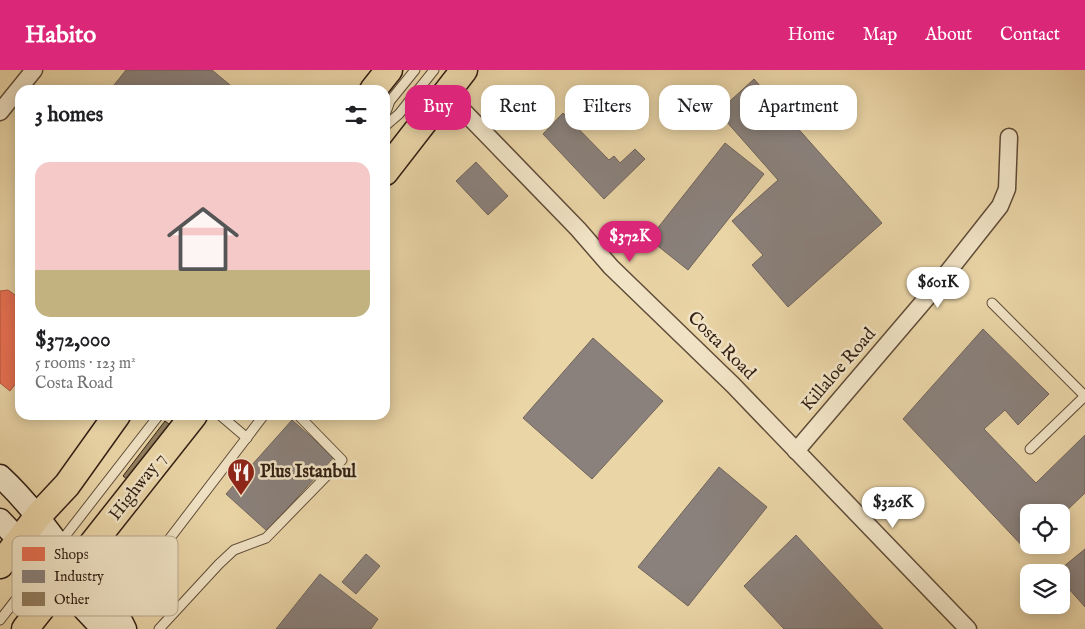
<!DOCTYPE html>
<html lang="en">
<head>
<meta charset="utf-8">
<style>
  body { margin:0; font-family:"IM FELL English",serif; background:#f6f6f6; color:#202124; height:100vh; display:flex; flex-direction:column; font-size:19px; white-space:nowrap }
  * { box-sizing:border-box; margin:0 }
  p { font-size:16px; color:#757577 }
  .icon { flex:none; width:28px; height:28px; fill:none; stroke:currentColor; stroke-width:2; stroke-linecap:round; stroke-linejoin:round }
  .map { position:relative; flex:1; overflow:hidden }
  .sheet { position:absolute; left:15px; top:15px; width:375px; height:335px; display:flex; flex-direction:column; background:#fff; border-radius:15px; box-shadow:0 2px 12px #0003 }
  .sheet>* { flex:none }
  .guide { position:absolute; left:405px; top:15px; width:475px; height:45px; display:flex; gap:10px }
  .controls { position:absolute; left:1020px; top:434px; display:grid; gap:10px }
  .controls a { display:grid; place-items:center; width:50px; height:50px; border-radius:10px; background:#fff; box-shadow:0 2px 12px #0003; font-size:25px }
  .price { position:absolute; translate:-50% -42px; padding:0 11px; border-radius:18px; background:#fff; color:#222; font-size:16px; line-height:32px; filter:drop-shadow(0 1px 2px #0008) }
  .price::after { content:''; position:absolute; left:50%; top:30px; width:15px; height:11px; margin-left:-8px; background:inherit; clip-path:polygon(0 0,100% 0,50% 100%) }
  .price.current { background:#db2777; color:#fff }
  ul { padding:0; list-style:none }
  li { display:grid; align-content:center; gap:10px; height:265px; padding:0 20px }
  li+li { border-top:1px solid #e0e0e0 }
  li span { display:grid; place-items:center; height:155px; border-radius:15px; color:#555 }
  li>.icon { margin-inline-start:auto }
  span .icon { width:90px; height:90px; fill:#fffc; stroke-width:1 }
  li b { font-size:21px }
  h2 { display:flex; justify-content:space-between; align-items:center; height:60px; padding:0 20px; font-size:21px }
  .tag { padding:0 18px; border-radius:15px; background:#fff; box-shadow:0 2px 12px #0003; font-size:18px; line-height:45px }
  .tag.current { background:#db2777; color:#fff }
  header { display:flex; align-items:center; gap:30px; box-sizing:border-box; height:70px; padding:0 25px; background:#db2777; color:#fff }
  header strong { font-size:24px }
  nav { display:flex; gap:28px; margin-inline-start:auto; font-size:18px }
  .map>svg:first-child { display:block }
</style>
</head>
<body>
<header>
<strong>Habito</strong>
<nav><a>Home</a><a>Map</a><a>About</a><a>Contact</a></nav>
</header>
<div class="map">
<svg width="1085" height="559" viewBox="0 0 1085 559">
  <rect width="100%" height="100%" fill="#ead5a7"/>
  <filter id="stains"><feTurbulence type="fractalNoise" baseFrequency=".004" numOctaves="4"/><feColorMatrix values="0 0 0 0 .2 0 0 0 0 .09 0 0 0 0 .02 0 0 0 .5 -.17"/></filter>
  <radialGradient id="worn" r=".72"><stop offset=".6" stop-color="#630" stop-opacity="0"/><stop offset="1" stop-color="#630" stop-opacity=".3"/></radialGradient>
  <polygon fill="#e76f51" stroke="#b1573e" points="20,218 20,308 10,321 0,313 0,221 8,220 15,225"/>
  <g fill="#8a817c" stroke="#70645c">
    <polygon points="126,0 212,0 236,20 110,20"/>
    <polygon points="754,9 882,153 788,237 752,195 763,185 732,151 778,110 718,42"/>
    <polygon points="563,43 609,90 614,86 620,93 635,79 645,89 604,129 543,64"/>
    <polygon points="725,73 764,104 688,200 649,169"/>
    <polygon points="476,92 508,126 488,145 456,111"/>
    <polygon points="983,259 1049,324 1018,355 1005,340 984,359 1036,413 1085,365 1085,423 1061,446 1061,442 1029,442 1029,475 1031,475 1026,480 903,349"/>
    <polygon points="593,268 663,331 592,409 523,348"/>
    <polygon points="292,350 334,387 267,461 226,424"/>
    <polygon points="719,397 767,437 688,536 638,497"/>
    <polygon points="796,465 883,559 784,559 744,516"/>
    <polygon points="1085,479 1085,537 1061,510 1061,502 1057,502"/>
    <polygon points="366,484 380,496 356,524 342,512"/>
    <polygon points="320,504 378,549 371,559 276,559"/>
  </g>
  <polygon fill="#927e60" stroke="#321f13" points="165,351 174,358 132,413 123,406"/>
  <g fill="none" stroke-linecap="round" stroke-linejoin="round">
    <g stroke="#604c38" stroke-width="11">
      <g id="lane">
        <polyline points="385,45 390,31 415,0"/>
        <polyline points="385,56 399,44 434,0"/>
        <polyline points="992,233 1085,326 1030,379"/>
        <polyline points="220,345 247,368"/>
        <polyline points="173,543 138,510 264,345"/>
        <polyline points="0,550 159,345"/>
        <polyline points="159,559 219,494 234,480 266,468 342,390 298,345"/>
      </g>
    </g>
    <g stroke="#604c38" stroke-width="19">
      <g id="street">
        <polyline points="446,23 578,159 611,197 733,315 968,559"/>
        <polyline points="0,42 34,0"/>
        <polyline points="796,381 936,217 1000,136 1007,119 1009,67"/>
      </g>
    </g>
    <g stroke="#321f13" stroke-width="25">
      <g id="secondary">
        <path d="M0,406c39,36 65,80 98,121 9,11 22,19 27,32"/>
        <polyline points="0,450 103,559"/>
      </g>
    </g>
    <g stroke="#321f13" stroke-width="29">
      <g id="primary">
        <polyline points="373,20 389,0"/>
        <polyline points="385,102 464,0"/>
        <polyline points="0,495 38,446 67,415 117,345"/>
        <polyline points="25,559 194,345"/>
      </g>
    </g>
    <use href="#lane" stroke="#f1e4c6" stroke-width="9"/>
    <use href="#street" stroke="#f1e4c6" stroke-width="16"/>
    <use href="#secondary" stroke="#f1e4c6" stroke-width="22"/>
    <use href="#primary" stroke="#ead5a7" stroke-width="26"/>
  </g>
  <defs>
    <g id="restaurant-pin" transform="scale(1.4375)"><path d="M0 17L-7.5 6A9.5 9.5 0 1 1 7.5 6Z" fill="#8f2418" stroke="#f1e4c6"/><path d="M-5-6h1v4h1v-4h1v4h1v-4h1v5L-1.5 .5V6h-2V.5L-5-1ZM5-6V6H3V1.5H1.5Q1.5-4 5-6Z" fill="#fff"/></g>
  </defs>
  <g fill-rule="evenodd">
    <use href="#restaurant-pin" x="241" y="402"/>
  </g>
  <g text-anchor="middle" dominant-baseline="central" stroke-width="5" stroke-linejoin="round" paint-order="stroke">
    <g font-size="18" fill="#321f13" stroke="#f1e4c6">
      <text transform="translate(721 276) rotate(45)">Costa Road</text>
      <text transform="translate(839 300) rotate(-49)">Killaloe Road</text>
      <text transform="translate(138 417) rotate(-52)">Highway 7</text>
    </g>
    <g font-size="18" font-weight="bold" fill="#321f13" stroke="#f1e4c6" text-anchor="start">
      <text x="260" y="402">Plus Istanbul</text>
    </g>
  </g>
  <rect x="12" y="466" width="166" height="80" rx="8" fill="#f1e4c6" stroke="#b8a990" stroke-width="1"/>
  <rect x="22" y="477" width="23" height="14" fill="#e76f51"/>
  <rect x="22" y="500" width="23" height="13" fill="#8a817c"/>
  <rect x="22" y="522" width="23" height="14" fill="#927e60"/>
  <g font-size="14" fill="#321f13">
    <text x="54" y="489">Shops</text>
    <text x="54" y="511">Industry</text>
    <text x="54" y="534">Other</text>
  </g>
  <rect width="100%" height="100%" filter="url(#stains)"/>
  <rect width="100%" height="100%" fill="url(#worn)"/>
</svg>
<div class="controls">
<a><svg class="icon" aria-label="locate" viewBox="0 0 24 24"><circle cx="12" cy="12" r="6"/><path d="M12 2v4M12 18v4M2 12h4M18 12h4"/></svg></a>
<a><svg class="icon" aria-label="layers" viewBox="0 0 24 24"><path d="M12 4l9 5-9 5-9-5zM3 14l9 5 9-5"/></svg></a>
</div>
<b class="price current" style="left:630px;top:193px">$372K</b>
<b class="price" style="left:938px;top:239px">$601K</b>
<b class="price" style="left:893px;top:459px">$326K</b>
<div class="guide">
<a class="tag current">Buy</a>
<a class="tag">Rent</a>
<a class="tag">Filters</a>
<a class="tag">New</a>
<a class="tag">Apartment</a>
</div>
<section class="sheet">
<h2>3 homes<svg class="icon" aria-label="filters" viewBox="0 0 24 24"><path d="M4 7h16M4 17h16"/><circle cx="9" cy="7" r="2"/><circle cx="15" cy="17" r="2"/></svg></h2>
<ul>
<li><span style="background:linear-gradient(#f6c9c9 70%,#c2b280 0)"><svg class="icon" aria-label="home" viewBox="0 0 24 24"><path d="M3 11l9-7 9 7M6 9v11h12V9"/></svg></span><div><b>$372,000</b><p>5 rooms · 123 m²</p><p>Costa Road</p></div></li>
</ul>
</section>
</div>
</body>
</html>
